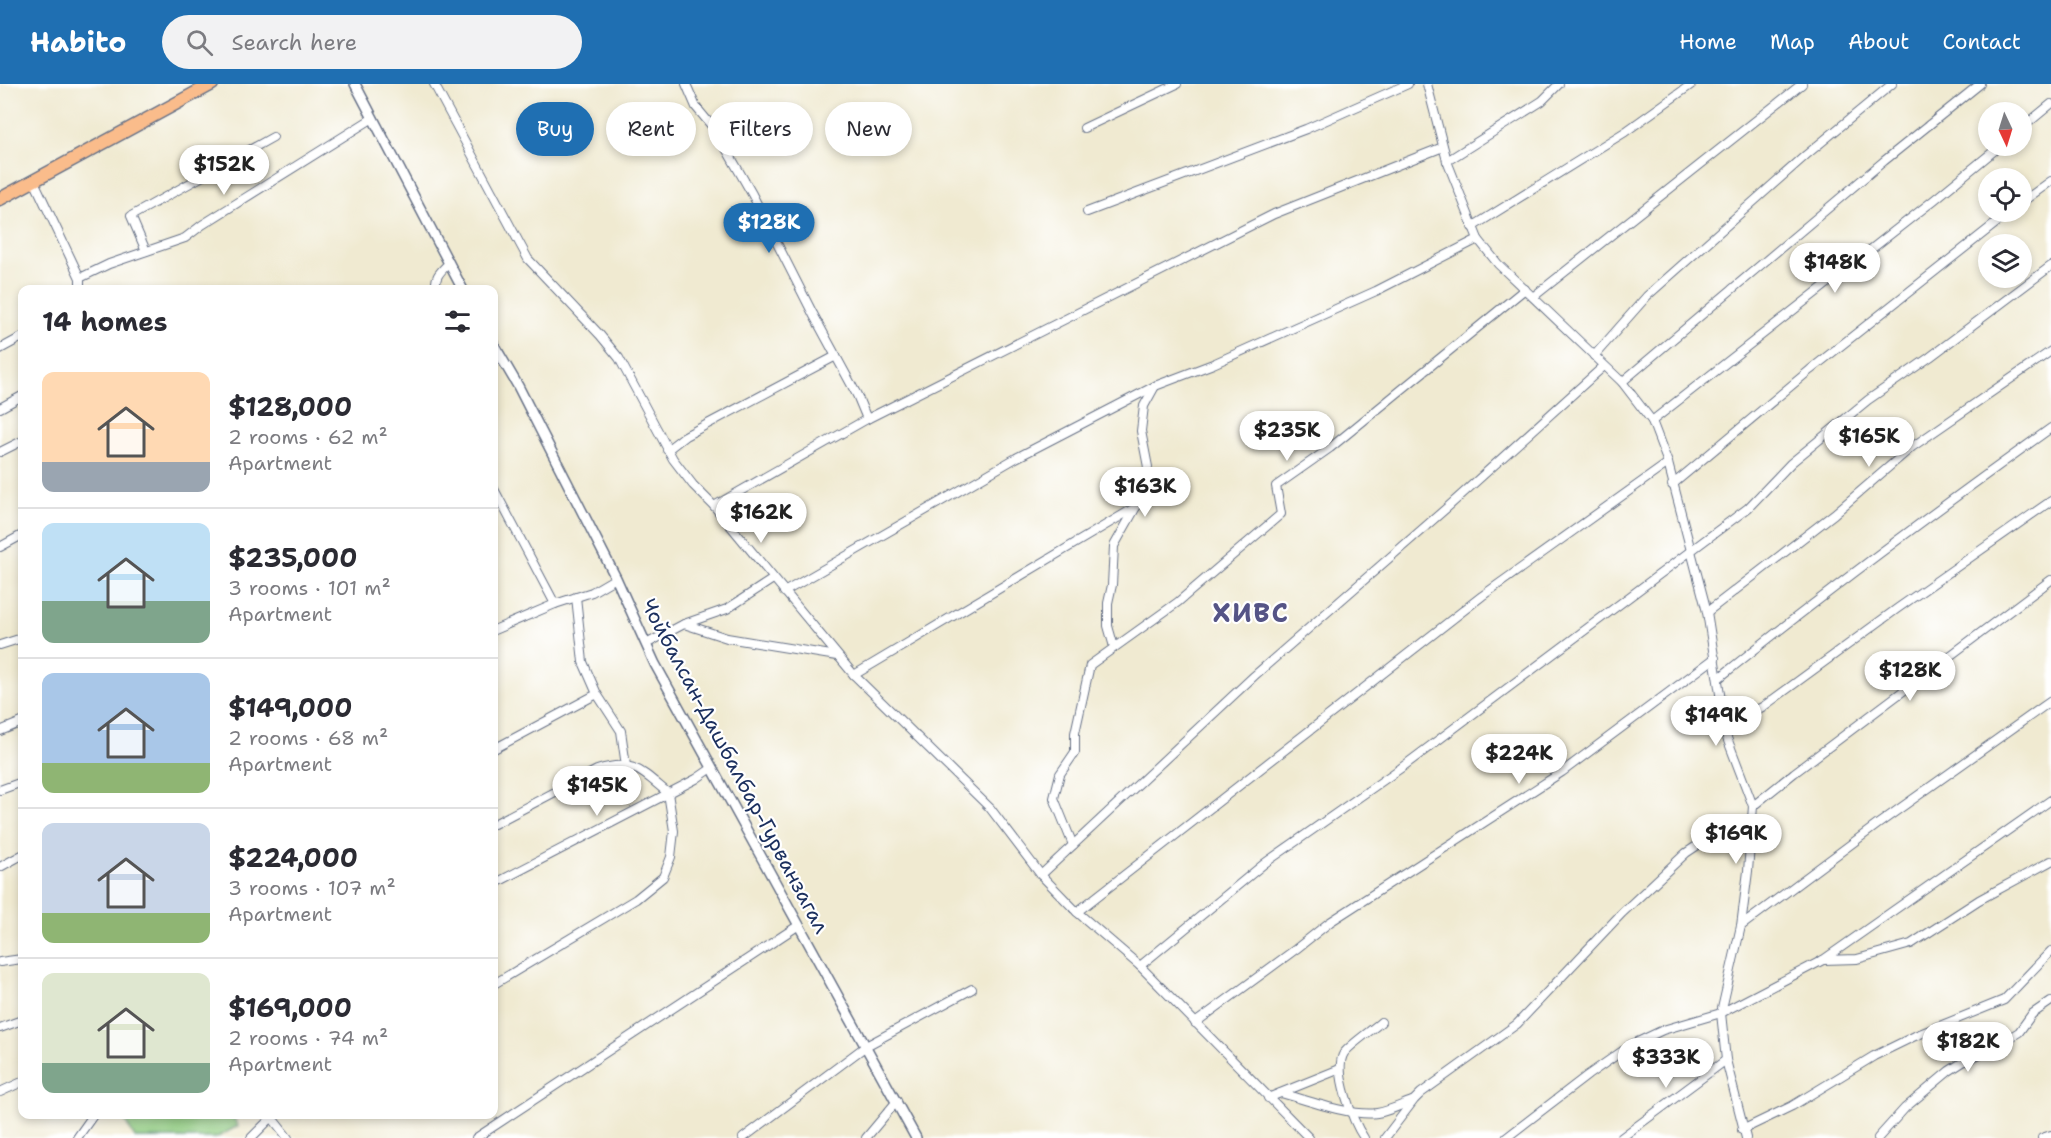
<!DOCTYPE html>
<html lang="en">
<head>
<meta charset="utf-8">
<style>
  body { margin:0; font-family:"Shantell Sans",sans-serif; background:#f2f2f3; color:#2b2b33; height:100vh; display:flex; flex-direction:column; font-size:22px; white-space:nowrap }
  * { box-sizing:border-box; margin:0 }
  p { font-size:20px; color:#7c7c81 }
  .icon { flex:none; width:33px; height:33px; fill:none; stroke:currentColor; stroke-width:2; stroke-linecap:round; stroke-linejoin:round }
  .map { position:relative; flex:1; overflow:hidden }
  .drawer { position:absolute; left:18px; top:201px; width:480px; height:834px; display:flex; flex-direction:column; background:#fff; border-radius:12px; box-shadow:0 3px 9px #0003 }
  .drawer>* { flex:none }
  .hud { position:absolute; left:516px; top:18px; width:570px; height:54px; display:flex; gap:12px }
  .needle { width:39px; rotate:176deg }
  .tools { position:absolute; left:1978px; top:18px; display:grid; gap:12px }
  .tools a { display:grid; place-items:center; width:54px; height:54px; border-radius:50%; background:#fff; box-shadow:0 3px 9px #0003; font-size:30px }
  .price { position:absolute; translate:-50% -51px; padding:0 14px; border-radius:21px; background:#fff; color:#222; font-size:20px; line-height:39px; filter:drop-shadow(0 2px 3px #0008) }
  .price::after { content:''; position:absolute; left:50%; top:36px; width:18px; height:14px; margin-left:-9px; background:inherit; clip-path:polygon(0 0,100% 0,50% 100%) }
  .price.on { background:#1f6fb2; color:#fff }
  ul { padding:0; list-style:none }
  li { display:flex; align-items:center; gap:18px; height:150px; padding:0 24px }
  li+li { border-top:2px solid #e1e1e2 }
  li span { display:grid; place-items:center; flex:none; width:168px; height:120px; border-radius:12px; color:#555 }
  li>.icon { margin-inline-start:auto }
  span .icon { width:72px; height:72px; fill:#fffc; stroke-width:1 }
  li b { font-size:26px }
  h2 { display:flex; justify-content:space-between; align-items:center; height:72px; padding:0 24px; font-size:26px }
  .tag { padding:0 21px; border-radius:27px; background:#fff; box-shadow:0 3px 9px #0003; font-size:21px; line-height:54px }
  .tag.on { background:#1f6fb2; color:#fff }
  header { display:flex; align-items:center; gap:36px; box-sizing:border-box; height:84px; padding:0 30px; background:#1f6fb2; color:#fff }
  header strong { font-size:28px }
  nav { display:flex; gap:33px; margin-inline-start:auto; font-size:21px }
  .search { width:420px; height:54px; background:#f2f2f3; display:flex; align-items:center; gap:15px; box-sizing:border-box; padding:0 21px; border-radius:33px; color:#7c7c81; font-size:22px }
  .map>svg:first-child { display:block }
</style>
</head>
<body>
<header>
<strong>Habito</strong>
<div class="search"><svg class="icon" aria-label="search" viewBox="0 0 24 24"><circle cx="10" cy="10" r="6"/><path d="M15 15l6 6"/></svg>Search here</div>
<nav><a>Home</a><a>Map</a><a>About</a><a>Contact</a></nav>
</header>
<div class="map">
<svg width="2051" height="1054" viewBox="0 0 2051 1054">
  <rect width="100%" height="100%" fill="#fff"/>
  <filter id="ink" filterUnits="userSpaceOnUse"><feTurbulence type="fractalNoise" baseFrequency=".0167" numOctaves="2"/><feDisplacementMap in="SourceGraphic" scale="12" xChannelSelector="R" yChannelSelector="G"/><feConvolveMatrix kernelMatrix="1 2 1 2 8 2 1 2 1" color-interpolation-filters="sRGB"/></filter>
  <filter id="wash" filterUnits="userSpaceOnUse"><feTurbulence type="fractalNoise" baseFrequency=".008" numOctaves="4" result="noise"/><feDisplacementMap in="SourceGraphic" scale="24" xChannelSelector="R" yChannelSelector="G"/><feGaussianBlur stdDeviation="1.35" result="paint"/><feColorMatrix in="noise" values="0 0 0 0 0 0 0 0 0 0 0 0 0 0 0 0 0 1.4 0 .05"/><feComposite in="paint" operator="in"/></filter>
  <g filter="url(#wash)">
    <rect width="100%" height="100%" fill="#f0ead1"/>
    <polygon fill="#91cc81" stroke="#567e70" stroke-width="1.5" points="128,1031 232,1031 238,1042 216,1054 135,1054 123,1033"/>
  </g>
  <g filter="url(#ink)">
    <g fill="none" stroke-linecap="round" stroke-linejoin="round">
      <g stroke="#667086" stroke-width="10">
        <g id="minor">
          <polyline points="434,0 528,175 600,251 619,274 673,375 693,401 714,422 854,591 990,724 1041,791 1077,828 1140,882 1309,1054"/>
          <polyline points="686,0 696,23 716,47 752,110 813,230 857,311 867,335"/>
          <polyline points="1427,0 1447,77 1478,155 1498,180 1622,298 1652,337 1668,379 1707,528 1727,654 1753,722 1748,787 1741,842 1721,929 1726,976 1746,1054"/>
          <polyline points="1084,44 1177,0"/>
          <polyline points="2022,44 2051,20"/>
          <polyline points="1447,77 1542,17 1559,0"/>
          <polyline points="34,97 80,194 80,206"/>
          <polyline points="2022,118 2051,97"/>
          <polyline points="1087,128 1306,45 1408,0"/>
          <polyline points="1472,143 1625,48 1692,0"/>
          <polyline points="146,167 131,132 273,53"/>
          <polyline points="80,194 109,180 185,154 202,141 373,34"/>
          <path d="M437,206c-4,-13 4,-19 12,-27"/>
          <polyline points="1533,213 1802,0"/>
          <polyline points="0,265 22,253"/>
          <polyline points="1594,272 1647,212 1806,71 1892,0"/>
          <polyline points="1622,298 1884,77 1980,0"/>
          <polyline points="0,324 22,312"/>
          <polyline points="1652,337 1934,116 2000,62"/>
          <polyline points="667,366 685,352 836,272"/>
          <polyline points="0,368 22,357"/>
          <polyline points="1672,401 1810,286 2010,128"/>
          <polyline points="494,405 555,520"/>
          <polyline points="714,422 867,335 1274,130 1443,63"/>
          <polyline points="0,463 22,451"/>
          <polyline points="784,508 1016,374 1155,302 1213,280 1376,207 1478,155"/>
          <polyline points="576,513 583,578 597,610 621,647 626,682"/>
          <polyline points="1707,528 1834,430 1912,363 2051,267"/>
          <polyline points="684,540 727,525 773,495"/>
          <polyline points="494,546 555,520 592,508 616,494"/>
          <polyline points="646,560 684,540 727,554 837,572"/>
          <polyline points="0,561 22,554"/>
          <polyline points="1114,563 1108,542 1108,519 1112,501 1114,462 1136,423 1148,383 1141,347 1144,322 1155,302"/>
          <polyline points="854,591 1136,423"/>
          <path d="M1719,594c108,-87 219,-169 332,-250"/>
          <polyline points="1725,643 1764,622 1898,524 2051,417"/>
          <polyline points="0,647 22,638"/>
          <polyline points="494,665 597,610"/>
          <polyline points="0,706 22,698"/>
          <polyline points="1753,722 1794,689 2051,496"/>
          <path d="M494,740l103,-54c36,-12 45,2 71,23l6,38 -3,26 -8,20 -27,22 -142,85"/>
          <polyline points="1073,761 1054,714 1060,690 1075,668 1075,649 1090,581 1178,518 1281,430 1276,402 1330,364 1525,205"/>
          <polyline points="0,783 22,771"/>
          <polyline points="1041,791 1254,592 1450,421 1604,282"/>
          <polyline points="494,800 696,695 712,684"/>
          <polyline points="1077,828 1482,512 1668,379"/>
          <polyline points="1741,842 1878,740 2051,617"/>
          <polyline points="1823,876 1857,875 1911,860 1979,816 2051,777"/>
          <polyline points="0,878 22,875"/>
          <polyline points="1140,882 1265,779 1401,684 1748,424 1791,379 1868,316 1930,273 2051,182"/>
          <polyline points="1195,939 1296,865 1330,838 1562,688 1715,574"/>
          <polyline points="0,944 22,936"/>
          <polyline points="0,1008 22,998"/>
          <path d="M1281,1009c26,7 71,24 96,20 12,-2 24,-8 35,-12"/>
          <polyline points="1268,1014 1340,985"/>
          <polyline points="269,1030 288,1054"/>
          <polyline points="1742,1046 1792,1022 1874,972 1915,952 2004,916 2051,867"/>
          <polyline points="77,1054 94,1030"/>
          <polyline points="251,1054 275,1030"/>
          <polyline points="476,1054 799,841"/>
          <polyline points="743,1054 866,962 972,905"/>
          <polyline points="866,1054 897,1017"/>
          <path d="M1364,1054c-11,-16 -31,-68 -20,-85 7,-9 28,-23 37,-31"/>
          <polyline points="1385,1054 1414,1016 1421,1009 1517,940 1622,829 1686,769 1722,745 1753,734"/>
          <polyline points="1506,1054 1588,991 1631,961 1663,946 1721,929 1823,876 2051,716"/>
          <polyline points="1621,1054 1726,976"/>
          <polyline points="1878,1054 1905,1024 1949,987 1963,978 1998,961 2019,948 2032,930 2051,917"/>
          <polyline points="2042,1054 2051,1051"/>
        </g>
      </g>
      <g stroke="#667086" stroke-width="12">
        <g id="tertiary">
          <polyline points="355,0 463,206"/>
          <polyline points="494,261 518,302 616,494 655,580 916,1054"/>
        </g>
      </g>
      <g stroke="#667086" stroke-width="15">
        <polyline id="primary" points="0,115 212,0"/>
      </g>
      <use href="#minor" stroke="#fff" stroke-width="8"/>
      <use href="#tertiary" stroke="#fff" stroke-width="9"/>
      <use href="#primary" stroke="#fabc8b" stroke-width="12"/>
    </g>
  </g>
  <g text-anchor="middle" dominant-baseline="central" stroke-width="4.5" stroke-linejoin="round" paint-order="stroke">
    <g font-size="21" fill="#1b2f5e" stroke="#fff">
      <text transform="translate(735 682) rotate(62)">Чойбалсан-Дашбалбар-Гурванзагал</text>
    </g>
    <g font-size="27" font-weight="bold" letter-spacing="1.5" fill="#555486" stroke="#fff">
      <text x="1251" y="528">ХИВС</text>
    </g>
  </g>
</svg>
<div class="tools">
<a><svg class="needle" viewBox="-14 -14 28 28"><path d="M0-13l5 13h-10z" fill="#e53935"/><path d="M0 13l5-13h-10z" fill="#7c7c81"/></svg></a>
<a><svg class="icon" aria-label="locate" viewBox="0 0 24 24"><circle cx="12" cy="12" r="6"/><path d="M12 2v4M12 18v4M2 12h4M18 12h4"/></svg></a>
<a><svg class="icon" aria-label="layers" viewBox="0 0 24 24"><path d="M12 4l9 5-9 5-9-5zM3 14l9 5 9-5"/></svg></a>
</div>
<b class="price" style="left:224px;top:112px">$152K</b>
<b class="price on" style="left:769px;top:170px">$128K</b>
<b class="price" style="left:1835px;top:210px">$148K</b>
<b class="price" style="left:1287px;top:378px">$235K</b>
<b class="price" style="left:1869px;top:384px">$165K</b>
<b class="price" style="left:1145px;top:434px">$163K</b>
<b class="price" style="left:761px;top:460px">$162K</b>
<b class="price" style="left:1910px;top:618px">$128K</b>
<b class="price" style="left:1716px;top:663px">$149K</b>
<b class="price" style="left:1519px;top:701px">$224K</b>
<b class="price" style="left:597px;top:733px">$145K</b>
<b class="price" style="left:1736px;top:781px">$169K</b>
<b class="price" style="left:1968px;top:989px">$182K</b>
<b class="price" style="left:1666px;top:1005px">$333K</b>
<div class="hud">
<a class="tag on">Buy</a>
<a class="tag">Rent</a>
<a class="tag">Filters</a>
<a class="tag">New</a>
</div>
<section class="drawer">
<h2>14 homes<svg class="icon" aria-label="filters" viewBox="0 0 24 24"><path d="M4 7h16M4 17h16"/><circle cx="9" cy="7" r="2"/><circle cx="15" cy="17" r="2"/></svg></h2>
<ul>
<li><span style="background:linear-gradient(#ffd9b3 75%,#9aa5b1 0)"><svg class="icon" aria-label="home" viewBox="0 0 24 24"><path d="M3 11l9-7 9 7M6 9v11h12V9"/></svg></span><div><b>$128,000</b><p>2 rooms · 62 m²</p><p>Apartment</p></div></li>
<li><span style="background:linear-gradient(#bfe0f5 65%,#7fa58c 0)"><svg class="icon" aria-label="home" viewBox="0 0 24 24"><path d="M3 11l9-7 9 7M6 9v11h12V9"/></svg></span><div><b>$235,000</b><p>3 rooms · 101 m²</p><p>Apartment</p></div></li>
<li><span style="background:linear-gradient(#a9c7e8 75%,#8fb573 0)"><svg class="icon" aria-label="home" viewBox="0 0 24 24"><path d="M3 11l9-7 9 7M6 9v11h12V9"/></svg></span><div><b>$149,000</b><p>2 rooms · 68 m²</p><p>Apartment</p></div></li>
<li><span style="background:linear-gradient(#c9d6e8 75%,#8fb573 0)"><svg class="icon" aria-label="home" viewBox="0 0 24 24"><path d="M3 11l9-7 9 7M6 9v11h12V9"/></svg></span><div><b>$224,000</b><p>3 rooms · 107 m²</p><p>Apartment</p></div></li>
<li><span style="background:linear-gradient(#dfe7d0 75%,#7fa58c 0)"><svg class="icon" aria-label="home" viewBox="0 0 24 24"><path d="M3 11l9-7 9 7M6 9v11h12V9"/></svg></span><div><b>$169,000</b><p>2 rooms · 74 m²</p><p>Apartment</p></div></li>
</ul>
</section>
</div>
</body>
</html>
